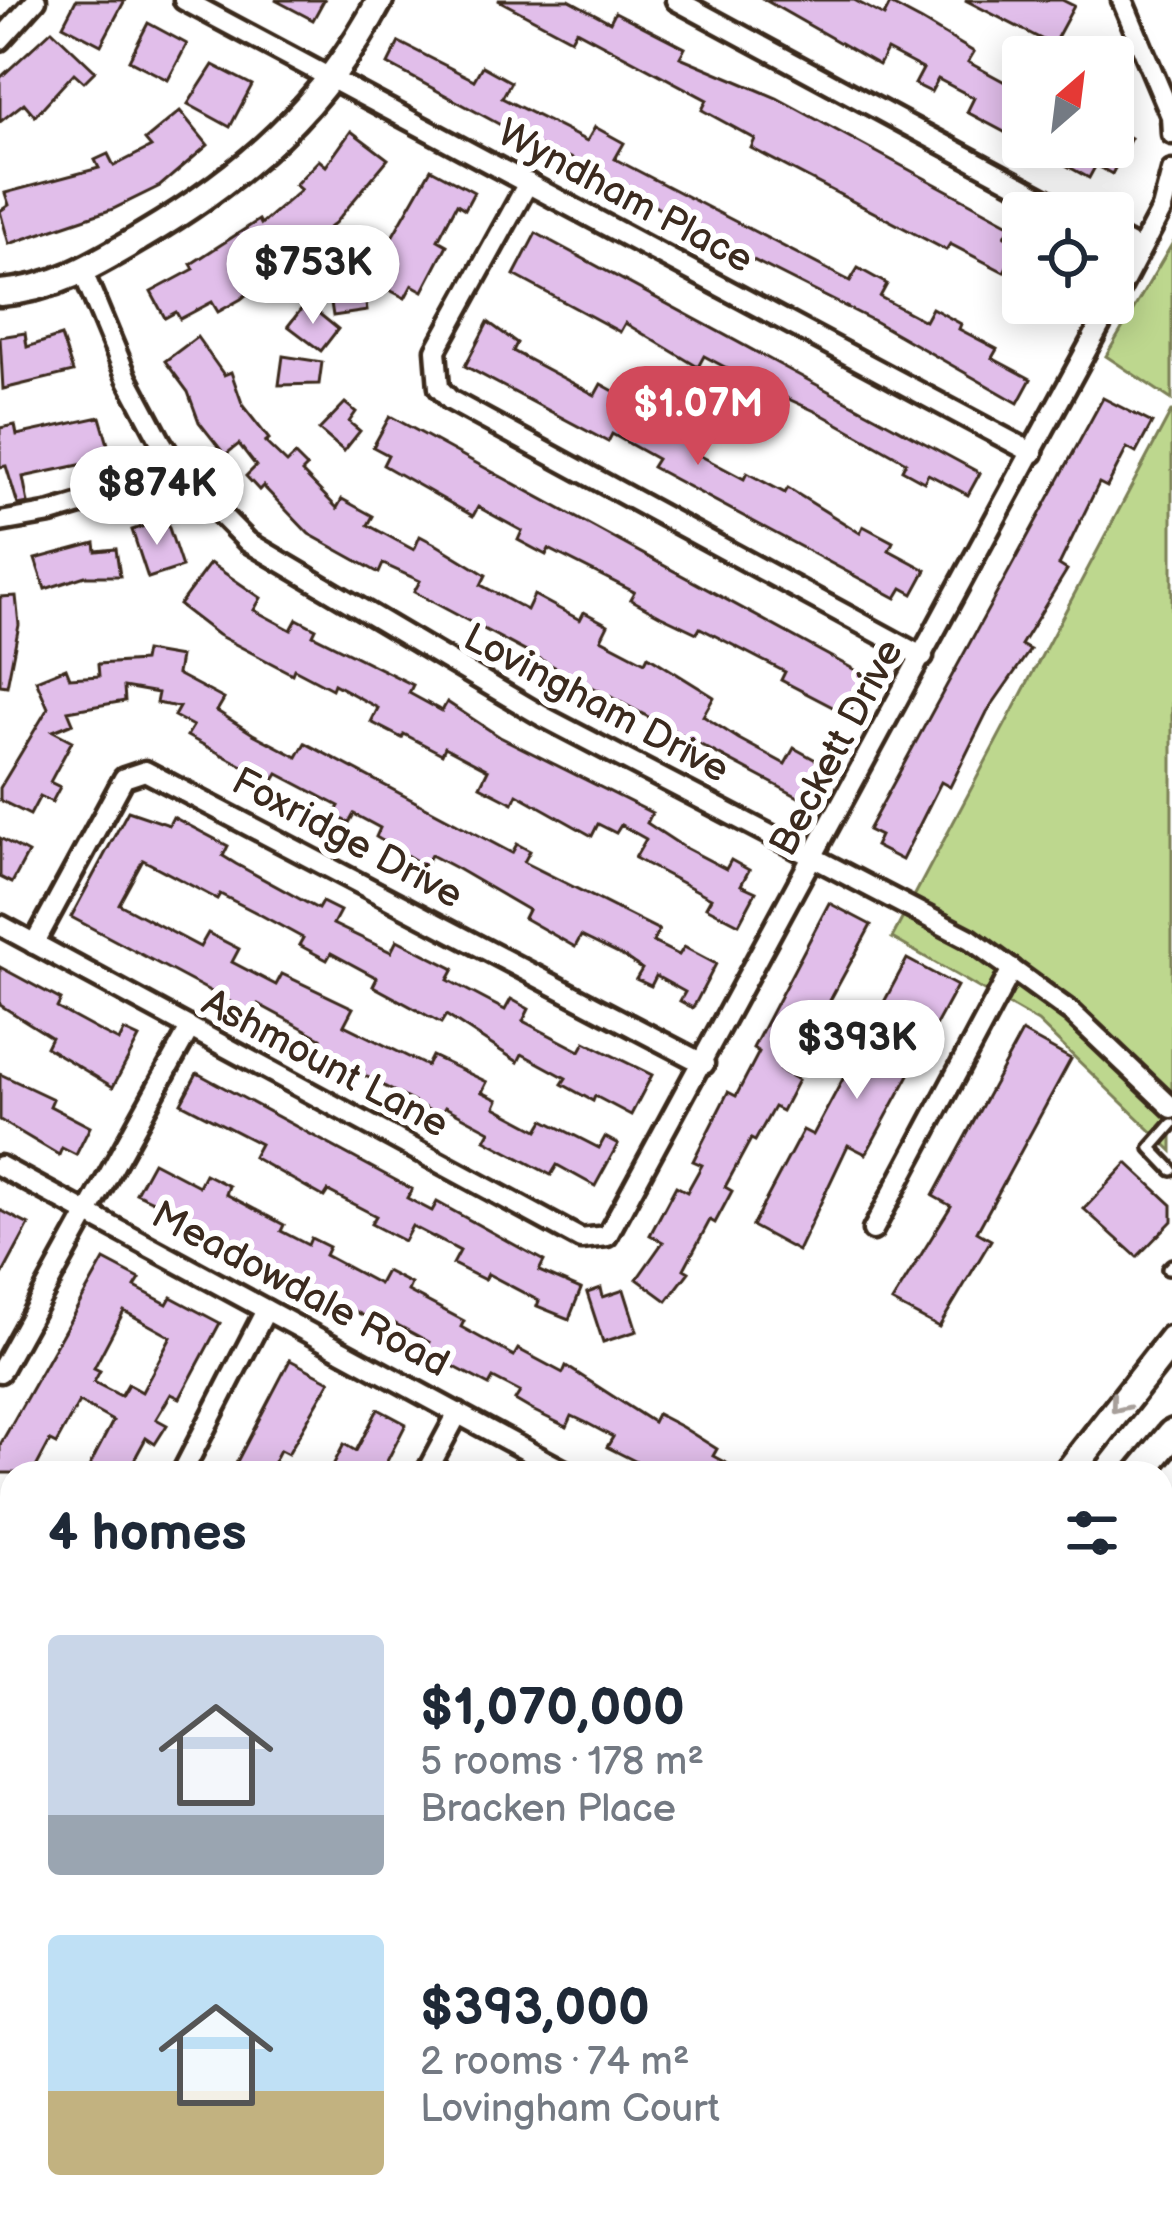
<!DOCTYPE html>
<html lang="en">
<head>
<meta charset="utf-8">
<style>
  body { margin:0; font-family:"Balsamiq Sans",sans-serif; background:#f2f2f3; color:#1f2937; height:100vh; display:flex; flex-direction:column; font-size:45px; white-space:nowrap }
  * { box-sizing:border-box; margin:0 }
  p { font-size:39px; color:#747a83 }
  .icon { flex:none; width:66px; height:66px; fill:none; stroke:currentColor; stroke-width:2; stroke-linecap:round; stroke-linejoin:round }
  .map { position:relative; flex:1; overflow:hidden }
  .side { position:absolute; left:0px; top:1461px; width:1173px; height:771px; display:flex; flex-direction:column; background:#fff; border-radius:36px 36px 0 0; box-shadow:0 6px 30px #0003 }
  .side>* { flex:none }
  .needle { width:78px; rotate:28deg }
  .tools { position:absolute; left:1002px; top:36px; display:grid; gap:24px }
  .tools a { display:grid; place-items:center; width:132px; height:132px; border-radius:12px; background:#fff; box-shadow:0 6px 30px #0003; font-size:60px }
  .price { position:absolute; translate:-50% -102px; padding:0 27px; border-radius:42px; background:#fff; color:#222; font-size:39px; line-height:78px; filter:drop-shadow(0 3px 6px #0008) }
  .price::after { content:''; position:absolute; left:50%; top:72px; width:36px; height:27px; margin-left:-18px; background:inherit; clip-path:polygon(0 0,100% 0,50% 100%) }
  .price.on { background:#d1495b; color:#fff }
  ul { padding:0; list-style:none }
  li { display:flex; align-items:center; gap:36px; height:300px; padding:0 48px }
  li span { display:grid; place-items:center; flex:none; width:336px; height:240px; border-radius:12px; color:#555 }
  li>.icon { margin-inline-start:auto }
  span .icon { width:144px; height:144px; fill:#fffc; stroke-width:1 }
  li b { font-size:51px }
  h2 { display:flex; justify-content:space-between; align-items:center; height:144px; padding:0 48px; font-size:51px }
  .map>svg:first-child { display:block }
</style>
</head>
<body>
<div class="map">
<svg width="1172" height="2230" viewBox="0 0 1172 2230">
  <rect width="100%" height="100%" fill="#fff"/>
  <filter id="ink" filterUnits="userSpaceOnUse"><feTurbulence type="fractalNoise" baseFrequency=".00833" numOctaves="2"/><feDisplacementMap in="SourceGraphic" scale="24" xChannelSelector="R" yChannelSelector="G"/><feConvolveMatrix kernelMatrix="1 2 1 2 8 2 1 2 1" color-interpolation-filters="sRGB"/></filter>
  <g filter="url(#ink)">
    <polygon fill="#f6ecf9" points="12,2018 12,2220 615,2220 609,2230 0,2230 0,2041"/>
    <g fill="#bdd78e" stroke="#7c8056" stroke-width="3">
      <polygon points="1172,244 1172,400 1106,356"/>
      <polygon points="1172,410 1172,1151 1038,1022 892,938"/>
    </g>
    <g fill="#e1beea" stroke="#3b2a1e" stroke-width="3" fill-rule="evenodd">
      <polygon points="76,0 125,0 101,45 63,25"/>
      <polygon points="275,0 324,0 313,20"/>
      <polygon points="498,0 569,0 610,22 615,12 685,48 680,57 777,98 1011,225 1005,236 1019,243 1004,272 950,244 946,250 751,148 755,139 702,110 707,100 576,30 571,39"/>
      <polygon points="765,0 854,0 884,16 890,4 922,21 974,52 968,62 1023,92 1023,142 967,112 974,98 938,79 931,92 915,84 923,69 887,50 879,65"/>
      <polygon points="965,0 1062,0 1074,6 1053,45"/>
      <polygon points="148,23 187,44 168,80 129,60"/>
      <polygon points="52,30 95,71 84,82 74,73 35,116 24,103 0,122 0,78"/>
      <polygon points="399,42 474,80 482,66 511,82 502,98 587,141 595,127 624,143 615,159 850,281 858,268 887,284 880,297 925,321 932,308 961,324 959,329 997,349 992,358 1031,379 1018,403 876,322 688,227 615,181 569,157 567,161 388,64"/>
      <polygon points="213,65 252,85 230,127 188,104"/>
      <polygon points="180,111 208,145 160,186 113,209 9,244 0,211 9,205 5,193 99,168 95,160 108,154 114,166 151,147 145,140"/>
      <polygon points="1113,129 1131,138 1112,174 1096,165 1089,178 1033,147 1113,147"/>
      <polygon points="351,131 388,159 335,223 241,299 218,312 212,302 180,319 176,312 165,318 151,292 194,269 191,264 259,220 261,224 301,190 295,185 319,160 326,166"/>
      <polygon points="431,169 474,192 465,209 457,204 438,240 447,245 423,291 412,285 405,298 368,279"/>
      <polygon points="536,233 980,473 968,495 928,474 924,482 902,470 906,462 819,413 773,392 768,400 745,388 749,380 704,356 698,367 625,323 620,332 514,275"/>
      <polygon points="362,278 367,311 333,316 328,283"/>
      <polygon points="306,303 338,329 321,351 288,326"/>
      <polygon points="488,322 517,343 513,351 595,395 601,384 630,400 624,411 670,435 675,425 706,442 699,455 744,479 747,473 785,493 788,488 860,533 863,526 893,542 889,550 926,570 913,594 902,588 896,598 652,467 657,459 612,434 608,442 465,366"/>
      <polygon points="25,333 27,347 61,336 73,372 3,389 0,337"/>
      <polygon points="197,337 224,375 231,372 243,406 269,439 265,442 287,463 295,455 307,467 302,472 337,508 342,499 373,516 368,525 414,550 420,536 437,545 486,575 481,585 527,610 534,595 580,620 584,612 608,625 601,639 645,662 648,656 714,697 703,716 739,739 785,764 794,748 823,764 804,800 414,592 420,581 383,564 379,573 309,534 263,486 259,490 246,476 256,466 239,444 225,455 199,422 188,392 165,361"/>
      <polygon points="283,356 322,362 319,384 279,385"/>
      <polygon points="1103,398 1152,423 1136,453 1127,448 1107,487 1099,483 1059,565 1067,570 1021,645 1030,650 987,712 950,787 941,782 902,860 875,846 880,836 868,830"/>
      <polygon points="345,403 356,412 349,422 360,431 344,451 319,430"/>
      <polygon points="390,416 868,677 848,715 781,680 785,672 700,628 697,633 661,616 630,599 634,592 549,549 546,555 518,540 522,531 478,507 473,516 383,465 388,455 373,447"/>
      <polygon points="100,417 112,458 23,477 28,503 18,505 6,466 0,467 0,428 15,425 17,435"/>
      <polygon points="166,519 182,567 148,578 132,530"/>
      <polygon points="95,543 96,551 116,549 120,576 85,576 45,589 35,559"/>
      <polygon points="210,563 261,598 254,610 291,630 297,619 316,629 313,635 413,685 409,693 442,711 447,702 500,737 652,813 647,823 682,846 726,869 731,860 749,870 741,885 756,892 739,924 706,907 711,898 635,858 646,839 621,825 616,833 598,824 592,836 517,794 513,803 480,786 488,770 445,747 442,754 404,734 402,738 371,722 378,708 334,684 332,689 294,669 292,674 218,635 179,605"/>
      <polygon points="16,596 19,625 7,686 0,685 0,597"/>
      <polygon points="145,651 180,657 177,674 224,699 217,711 253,734 297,757 305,743 512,853 517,844 530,851 524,862 659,930 653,942 679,955 684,947 716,964 693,1008 680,1001 685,992 656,976 651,986 636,979 642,969 626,958 581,936 575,947 524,918 528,910 456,868 431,855 425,866 376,837 380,828 354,814 349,823 334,815 339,806 278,774 273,782 187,736 193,726 174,716 179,707 156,703 158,693 124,687 125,701 68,711 73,723 53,731 72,741 50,782 60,787 52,802 40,796 30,815 0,800 0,788 48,708 36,680 66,668 70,678 99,676 98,664 143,661"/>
      <polygon points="128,811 169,825 173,817 228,846 223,856 236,864 318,909 322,902 340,911 333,924 391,952 397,940 454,969 448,980 505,1010 511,999 529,1009 523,1021 580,1051 585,1042 652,1075 631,1115 595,1096 593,1101 562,1084 566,1078 522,1054 518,1062 446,1015 441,1023 373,986 377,978 331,953 327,960 299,945 303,938 259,914 220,894 217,899 143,860 119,904 200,947 208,933 239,949 232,962 276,985 282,974 353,1008 344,1025 427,1066 432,1056 487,1082 482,1092 498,1100 495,1107 538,1130 544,1120 599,1148 605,1137 618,1144 595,1186 557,1165 551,1175 485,1140 490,1131 445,1107 440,1116 315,1049 321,1038 258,1004 253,1014 71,917"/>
      <polygon points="0,838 28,853 12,883 0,877"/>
      <polygon points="829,903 871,925 815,1028 805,1022 780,1070 798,1080 782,1111 774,1107 755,1141 751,1139 725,1187 732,1191 715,1223 710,1220 684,1269 689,1272 667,1301 637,1279 663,1242 650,1235 676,1186 687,1192 702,1165 693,1161 728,1092 736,1096 759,1052 753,1048"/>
      <polygon points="907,959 957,986 866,1154 848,1145 798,1251 752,1226 803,1130 813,1135"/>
      <polygon points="0,967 61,1000 57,1008 101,1032 119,1041 124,1031 139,1038 113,1087 46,1047 51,1037 0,1005"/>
      <polygon points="1022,1032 1071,1059 977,1232 991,1240 939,1327 892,1302 951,1206 933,1196"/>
      <polygon points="197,1073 412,1189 407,1198 432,1211 437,1202 544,1261 539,1271 581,1289 569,1319 537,1306 539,1301 488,1274 485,1280 453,1264 460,1251 412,1226 404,1241 371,1224 376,1216 328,1191 324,1197 253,1157 260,1144 181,1103"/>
      <polygon points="0,1074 53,1099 50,1106 90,1127 76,1155 62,1148 59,1155 0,1120"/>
      <polygon points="153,1162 199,1186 205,1174 229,1186 226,1194 284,1225 281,1231 308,1245 311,1238 329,1247 325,1255 379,1284 386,1271 411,1284 408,1291 464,1321 461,1327 514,1356 518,1349 563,1373 566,1366 653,1422 657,1414 682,1427 717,1449 713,1456 745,1473 659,1473 607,1447 613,1437 585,1422 572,1416 567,1427 532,1410 515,1400 520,1392 493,1378 489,1385 424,1351 429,1342 390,1321 386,1327 246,1256 251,1247 136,1193"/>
      <polygon points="1127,1163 1172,1205 1172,1221 1137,1257 1084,1209"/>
      <polygon points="0,1210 29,1225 0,1279"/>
      <path d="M104,1260l36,19 -5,8 32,17 4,-7 49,26 -40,75 -9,-4 -15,25 11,6 -12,19 -9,-6 -19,35h-23l-14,-8 23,-44 -34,-19 -23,42 -6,-3 -17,32h-33v-28zM124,1311l47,26 -29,55 -14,-8 -7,12 -27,-14 6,-11 -6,-3z"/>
      <polygon points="601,1288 603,1297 624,1290 637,1331 603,1342 587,1293"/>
      <polygon points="290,1360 330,1381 288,1454 280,1450 268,1473 231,1473"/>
      <polygon points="378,1409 406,1424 381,1473 329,1473 344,1444 356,1451"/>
    </g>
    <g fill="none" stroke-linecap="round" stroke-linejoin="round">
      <g stroke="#3b2a1e" stroke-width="18">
        <g id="service">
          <polyline points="1172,1124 1151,1148 1172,1170"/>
          <polyline points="1168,1269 1172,1265"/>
          <polyline points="0,2123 12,2107"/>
          <polyline points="88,2220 106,2230"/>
          <polyline points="0,2223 14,2230"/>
          <polyline points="227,2230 233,2220"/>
          <polyline points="566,2230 571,2220"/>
        </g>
      </g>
      <g stroke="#3b2a1e" stroke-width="27">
        <g id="minor">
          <polyline points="184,0 1033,453"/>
          <polyline points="676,0 1071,213"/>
          <polyline points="1122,0 1171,116 1172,134"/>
          <polyline points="0,40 36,0"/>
          <polyline points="528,183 436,350 439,388 450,400 923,657"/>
          <polyline points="1113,236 1139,250"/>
          <polyline points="83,272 127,378 161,442 181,474 248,542 542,716 970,939 1072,1013 1172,1108"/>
          <polyline points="1113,302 1162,209 1172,171"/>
          <polyline points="0,522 51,513 181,474"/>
          <polyline points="0,925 581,1239 607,1236 1112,303"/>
          <polyline points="34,944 124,778 145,771 704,1064"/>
          <polyline points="0,1166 568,1473"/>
          <polyline points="873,1230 1012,969"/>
          <polyline points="0,1372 190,1028"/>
          <polyline points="182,1473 266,1310"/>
          <polyline points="426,1473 458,1413"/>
          <polyline points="1161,1543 1172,1549"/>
          <polyline points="0,1820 12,1798"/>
          <polyline points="1161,1948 1172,1954"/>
          <polyline points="1161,2155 1172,2133"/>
          <polyline points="1012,2220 1030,2230"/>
          <polyline points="1123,2230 1128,2220"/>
        </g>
      </g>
      <g stroke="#3b2a1e" stroke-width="33">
        <path id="tertiary" d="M0,293c56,-4 96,-29 143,-57 103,-61 181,-130 237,-236"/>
      </g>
      <g stroke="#3b2a1e" stroke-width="36">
        <g id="secondary">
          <polyline points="1068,1473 1172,1340"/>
          <polyline points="1140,1473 1172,1434"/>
          <polyline points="648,2230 653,2220"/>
          <polyline points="707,2230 713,2220"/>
        </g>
      </g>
      <use href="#service" stroke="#fff" stroke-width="9"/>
      <use href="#minor" stroke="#fff" stroke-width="18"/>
      <use href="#tertiary" stroke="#fff" stroke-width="24"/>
      <use href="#secondary" stroke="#fff" stroke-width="27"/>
    </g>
    <defs><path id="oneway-chevron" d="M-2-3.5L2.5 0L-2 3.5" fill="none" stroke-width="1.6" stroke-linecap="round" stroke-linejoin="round" transform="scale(3)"/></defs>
    <use stroke="#a79f9a" href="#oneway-chevron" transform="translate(1118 1405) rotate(129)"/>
  </g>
  <g text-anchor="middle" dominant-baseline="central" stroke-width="12" stroke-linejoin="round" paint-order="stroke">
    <g font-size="39" fill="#3b2a1e" stroke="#fff">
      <text transform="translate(625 197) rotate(28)">Wyndham Place</text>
      <text transform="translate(596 704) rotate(28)">Lovingham Drive</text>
      <text transform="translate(837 748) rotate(-62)">Beckett Drive</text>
      <text transform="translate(347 839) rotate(28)">Foxridge Drive</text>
      <text transform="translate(325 1064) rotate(28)">Ashmount Lane</text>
      <text transform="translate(300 1290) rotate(28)">Meadowdale Road</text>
    </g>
  </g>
</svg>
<div class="tools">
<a><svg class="needle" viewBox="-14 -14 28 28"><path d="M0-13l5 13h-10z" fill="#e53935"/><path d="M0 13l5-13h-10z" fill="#747a83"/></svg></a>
<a><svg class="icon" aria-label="locate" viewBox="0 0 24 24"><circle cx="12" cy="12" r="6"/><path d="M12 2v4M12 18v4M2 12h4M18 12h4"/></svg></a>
</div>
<b class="price" style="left:313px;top:327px">$753K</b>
<b class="price on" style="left:698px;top:468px">$1.07M</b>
<b class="price" style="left:157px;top:548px">$874K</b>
<b class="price" style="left:857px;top:1102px">$393K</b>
<section class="side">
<h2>4 homes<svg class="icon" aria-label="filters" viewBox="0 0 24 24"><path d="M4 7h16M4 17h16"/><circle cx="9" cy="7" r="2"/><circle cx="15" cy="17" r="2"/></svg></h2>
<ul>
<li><span style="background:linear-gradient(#c9d6e8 75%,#9aa5b1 0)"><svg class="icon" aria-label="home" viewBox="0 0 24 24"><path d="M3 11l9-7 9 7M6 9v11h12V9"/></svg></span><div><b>$1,070,000</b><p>5 rooms · 178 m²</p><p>Bracken Place</p></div></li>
<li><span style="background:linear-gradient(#bfe0f5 65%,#c2b280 0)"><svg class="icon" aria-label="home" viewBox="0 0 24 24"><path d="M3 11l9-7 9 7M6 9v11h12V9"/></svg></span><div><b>$393,000</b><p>2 rooms · 74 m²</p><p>Lovingham Court</p></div></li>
</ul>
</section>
</div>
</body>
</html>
